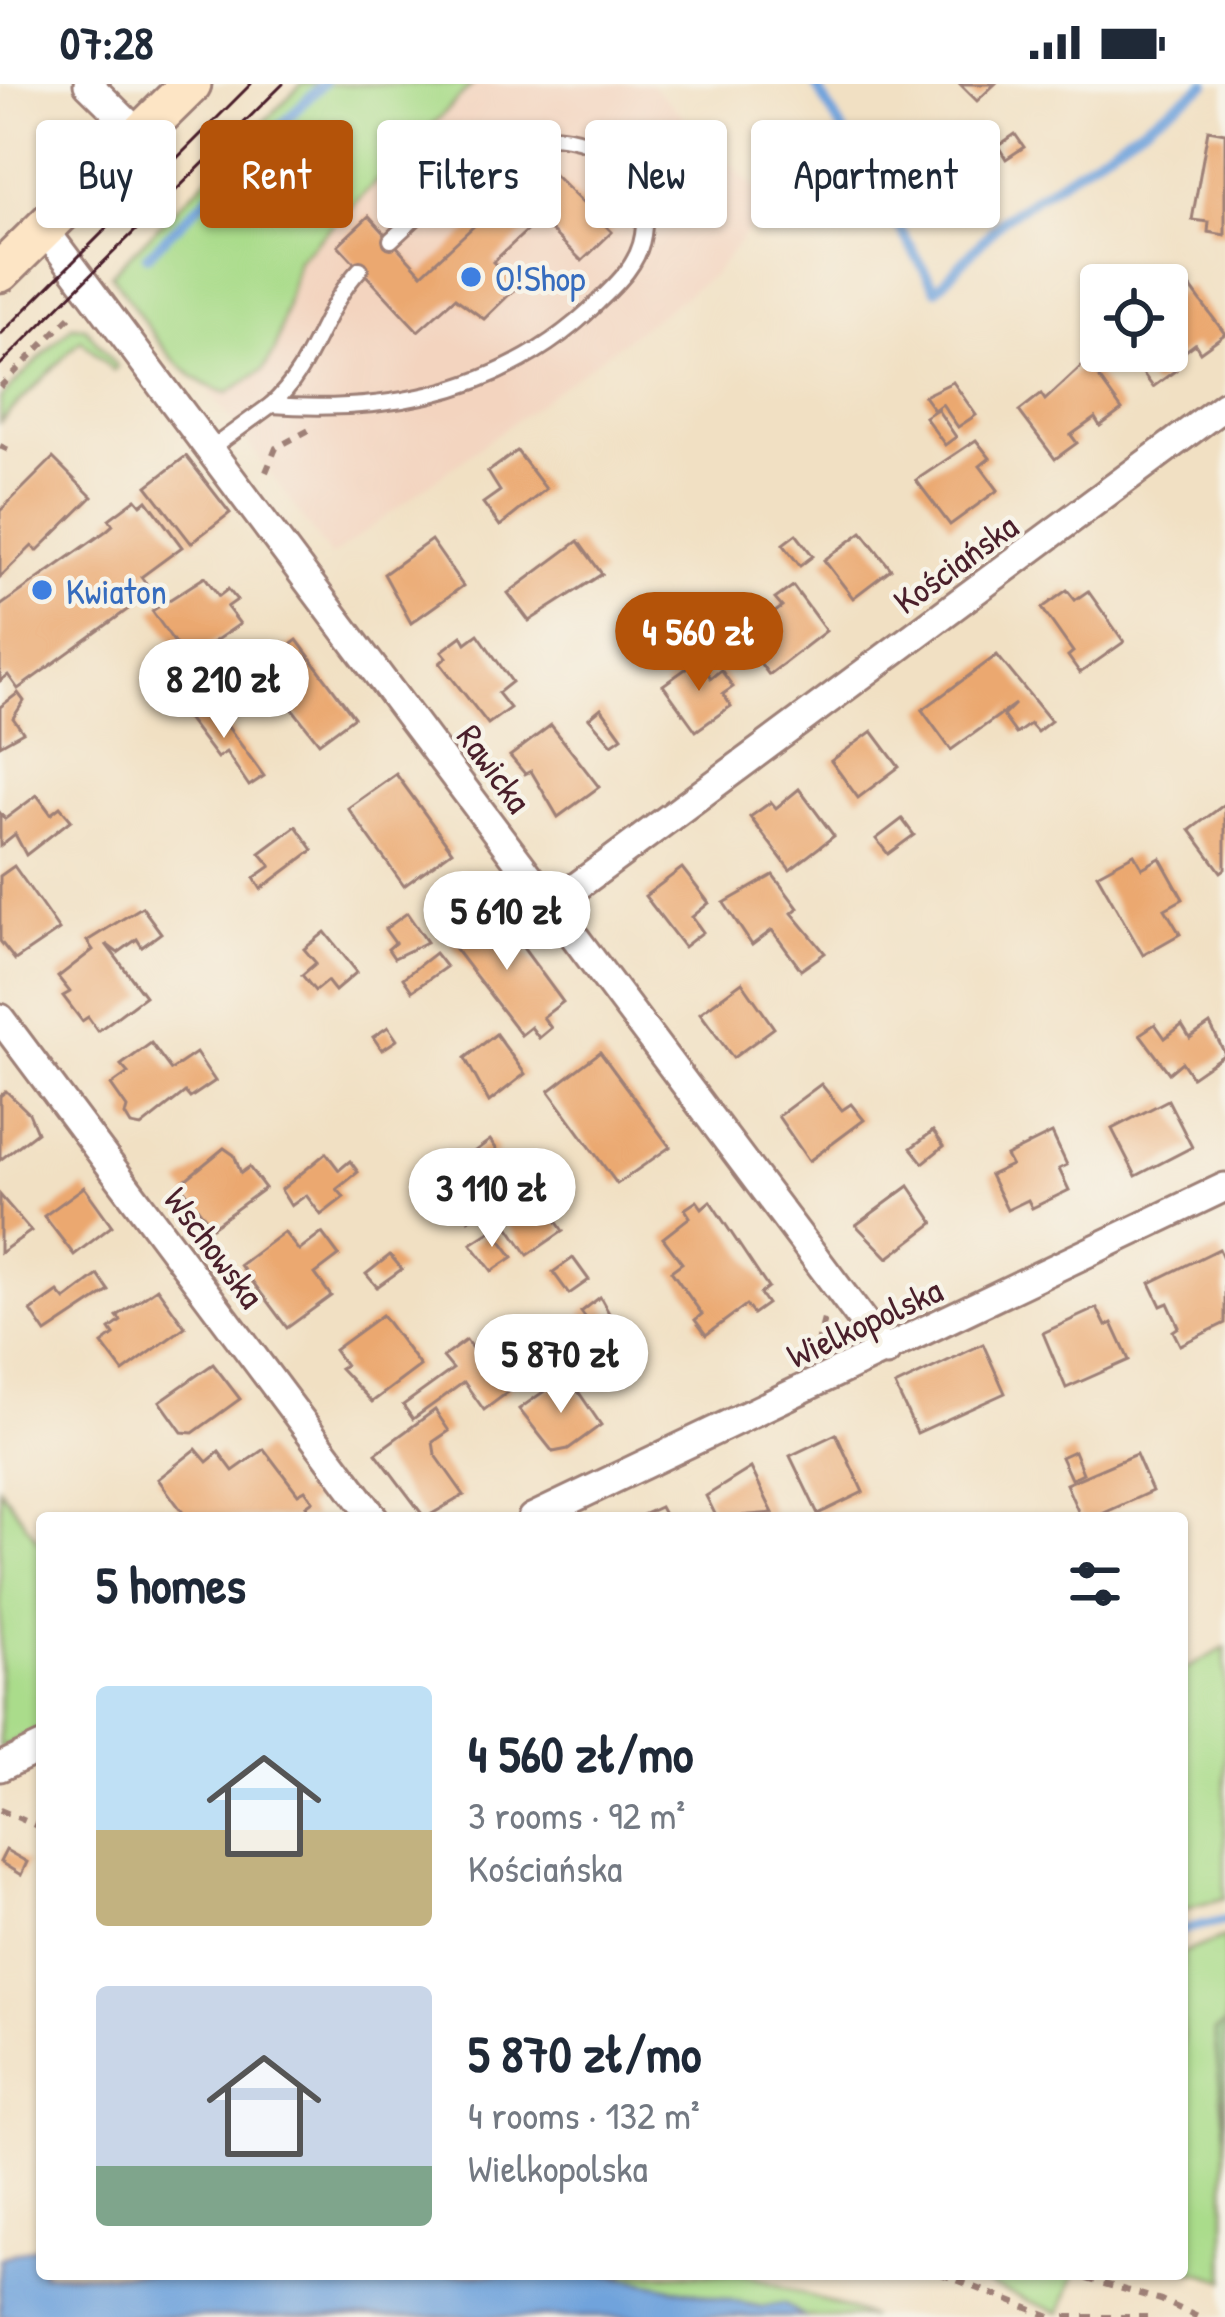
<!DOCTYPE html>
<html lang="en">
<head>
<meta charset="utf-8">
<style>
  body { margin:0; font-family:"Patrick Hand",sans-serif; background:#f2f2f3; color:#1f2937; height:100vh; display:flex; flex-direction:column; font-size:45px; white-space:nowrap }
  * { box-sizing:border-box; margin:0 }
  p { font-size:39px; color:#747a83 }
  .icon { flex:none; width:66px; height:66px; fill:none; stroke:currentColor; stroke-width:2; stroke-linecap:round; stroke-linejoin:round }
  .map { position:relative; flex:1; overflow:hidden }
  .side { position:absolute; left:36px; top:1428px; width:1152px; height:768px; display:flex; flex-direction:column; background:#fff; border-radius:12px; box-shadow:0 3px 9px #0004 }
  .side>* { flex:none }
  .guide { position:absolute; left:36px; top:36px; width:1155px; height:108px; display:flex; gap:24px }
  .fabs { position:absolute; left:1080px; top:180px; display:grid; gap:24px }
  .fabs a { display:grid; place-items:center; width:108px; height:108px; border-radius:12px; background:#fff; box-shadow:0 3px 9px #0004; font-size:60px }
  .price { position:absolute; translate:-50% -102px; padding:0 27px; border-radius:42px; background:#fff; color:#222; font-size:39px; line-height:78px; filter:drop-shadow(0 3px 6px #0008) }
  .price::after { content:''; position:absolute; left:50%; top:72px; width:36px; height:27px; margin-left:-18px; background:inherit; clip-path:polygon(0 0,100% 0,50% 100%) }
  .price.current { background:#b45309; color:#fff }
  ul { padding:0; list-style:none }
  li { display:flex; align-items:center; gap:36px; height:300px; padding:0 60px }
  li span { display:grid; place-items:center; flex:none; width:336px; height:240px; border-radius:12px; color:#555 }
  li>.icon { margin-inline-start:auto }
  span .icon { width:144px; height:144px; fill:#fffc; stroke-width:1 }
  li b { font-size:51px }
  h2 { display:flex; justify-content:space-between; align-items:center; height:144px; padding:0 60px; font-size:51px }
  .tag { padding:0 42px; border-radius:12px; background:#fff; box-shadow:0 3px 9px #0004; font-size:42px; line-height:108px }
  .tag.current { background:#b45309; color:#fff }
  .status { display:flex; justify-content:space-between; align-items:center; height:84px; padding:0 60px; background:#fff; direction:ltr }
  .status svg { height:33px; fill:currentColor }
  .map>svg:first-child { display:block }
</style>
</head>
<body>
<div class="status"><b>07:28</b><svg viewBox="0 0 49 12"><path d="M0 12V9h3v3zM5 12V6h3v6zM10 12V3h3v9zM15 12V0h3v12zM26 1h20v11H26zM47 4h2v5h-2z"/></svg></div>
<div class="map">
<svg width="1225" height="2233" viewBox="0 0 1225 2233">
  <rect width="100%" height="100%" fill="#f7f3e8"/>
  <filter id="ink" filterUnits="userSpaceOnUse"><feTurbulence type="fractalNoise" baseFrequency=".00833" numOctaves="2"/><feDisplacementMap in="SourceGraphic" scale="24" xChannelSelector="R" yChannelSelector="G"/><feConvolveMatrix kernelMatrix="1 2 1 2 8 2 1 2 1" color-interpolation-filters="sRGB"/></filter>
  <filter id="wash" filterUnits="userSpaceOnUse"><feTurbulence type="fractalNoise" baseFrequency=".004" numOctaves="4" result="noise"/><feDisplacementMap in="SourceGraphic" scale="48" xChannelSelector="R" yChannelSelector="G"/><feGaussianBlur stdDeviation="2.7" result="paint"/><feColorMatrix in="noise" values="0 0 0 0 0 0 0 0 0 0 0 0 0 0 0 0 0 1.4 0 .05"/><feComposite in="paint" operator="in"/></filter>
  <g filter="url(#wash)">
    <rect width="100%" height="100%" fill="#f1e0c3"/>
    <polygon fill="#f3d4bf" points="418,0 651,0 770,119 714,190 331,473 170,252"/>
    <g fill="#aadc8b" stroke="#7a7e5b" stroke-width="3">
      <path d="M302,0h171l-175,176 -23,91 -12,19 -35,23c-56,-14 -84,-75 -117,-119z"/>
      <polygon points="72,242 85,243 117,283 113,287 81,256 0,338 0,314"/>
      <polygon points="0,1404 42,1462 42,1644 0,1664"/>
      <polygon points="1225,1564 1225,1814 1182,1826 1182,1587"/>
      <polygon points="1225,1853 1225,1940 1214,1948 1225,2049 1225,2196 1182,2184 1182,1869"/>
      <polygon points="605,2190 746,2190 871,2233 804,2233 784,2219 762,2223"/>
      <polygon points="960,2190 1075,2190 1060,2229"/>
    </g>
    <polygon fill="#87bc77" stroke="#686e51" stroke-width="3" points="1225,1940 1225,2049 1214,1948"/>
    <polygon fill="#70a3dc" stroke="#5d6184" stroke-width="3" points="42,2161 42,2190 605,2190 762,2223 784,2219 804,2233 0,2233 0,2174"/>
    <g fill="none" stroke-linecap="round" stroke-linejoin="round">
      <g stroke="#70a3dc" stroke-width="10">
        <polyline points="815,0 936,206 1002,136 1206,0"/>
        <polyline points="147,172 323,0"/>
        <polyline points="1182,1846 1225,1836"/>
      </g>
    </g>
    <g id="blocks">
      <g fill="#eba870">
        <polygon points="960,0 995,0 977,17"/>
        <polygon points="1208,46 1225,49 1225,151 1208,148 1209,138 1192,136"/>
        <polygon points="1015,50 1024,63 1006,75 998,62"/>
        <polygon points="454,54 534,140 493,178 518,202 484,235 455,214 418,247 338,161 369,132 422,190 475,141 422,83"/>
        <polygon points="553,90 612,148 582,177 524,120"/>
        <polygon points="1189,201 1225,250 1200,268 1195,260 1171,278 1176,286 1153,303 1126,267 1167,267 1167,217"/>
        <polygon points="1087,277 1122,326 1100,342 1095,334 1071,351 1077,359 1055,375 1019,327 1041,310 1045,316"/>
        <polygon points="953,298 976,331 958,343 942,320 934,326 924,312"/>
        <polygon points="937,325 956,353 945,361 925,333"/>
        <polygon points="976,356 990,374 980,382 998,406 950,441 916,396"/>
        <polygon points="517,367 546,405 500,442 483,419 500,407 488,388"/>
        <polygon points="186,372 230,429 191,459 147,402"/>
        <polygon points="53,374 92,413 37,467 32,462 0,493 0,427"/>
        <polygon points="136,415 141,421 147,416 182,463 141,493 152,508 18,605 8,591 0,597 0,522 106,447 113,441 109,435"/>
        <polygon points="862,448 891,485 853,514 824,476"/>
        <polygon points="796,450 813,472 800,482 783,460"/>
        <polygon points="431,456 463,502 411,539 384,490"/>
        <polygon points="578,457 602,490 529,537 508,509"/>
        <polygon points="205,493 219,512 228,505 237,516 227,523 240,540 187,576 152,527"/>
        <polygon points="793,502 826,547 769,591 741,553 782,523 775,515"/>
        <polygon points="1067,506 1075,516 1088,507 1124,558 1080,589 1068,572 1073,568 1042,524"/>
        <polygon points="478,550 512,598 498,609 510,624 488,640 440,579 447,573 442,567 462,552 466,559"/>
        <polygon points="297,556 354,633 319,659 277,605 260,616 244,595"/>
        <polygon points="997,571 1051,637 1037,648 1030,640 1016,650 1003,632 1015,620 951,666 922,626"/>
        <polygon points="698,576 711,594 721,586 733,603 723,610 731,622 696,647 663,601"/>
        <polygon points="18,609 24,617 13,634 23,648 0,661 0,623"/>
        <polygon points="209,617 264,692 249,702 226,668 217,674 187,634"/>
        <polygon points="601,624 622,653 612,660 589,634"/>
        <polygon points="551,641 599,703 558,733 531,687 525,690 510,672"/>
        <polygon points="872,647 899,683 858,714 831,677"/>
        <polygon points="396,690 452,767 404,802 348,724"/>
        <polygon points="799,705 834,752 790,786 750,733 771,718 776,724"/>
        <polygon points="37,711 51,730 60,723 71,736 26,771 15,750 0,762 0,729 5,735"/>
        <polygon points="1225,720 1225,785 1221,788 1190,746"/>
        <polygon points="902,735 914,751 888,770 876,755"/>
        <polygon points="296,742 313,766 261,805 254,794 271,782 260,769"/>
        <polygon points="1134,770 1142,784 1160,774 1183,815 1165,825 1180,850 1143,871 1097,790"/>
        <polygon points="14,782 59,846 15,876 0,857 0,792"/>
        <polygon points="682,784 709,819 692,833 703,848 684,863 645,812"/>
        <polygon points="773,791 798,824 792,829 825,869 801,886 772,846 752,861 724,819"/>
        <polygon points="142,823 161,849 142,863 137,855 118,869 106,860 145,912 98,947 88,933 82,937 63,912 70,908 58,893 93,866 87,857"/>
        <polygon points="496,827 563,918 543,933 551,944 539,954 531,943 521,951 452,861 463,853 454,842 468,832 476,842"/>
        <polygon points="407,829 427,858 394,874 388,865 395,859 385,845"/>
        <polygon points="325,848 357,888 335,907 327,897 315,907 302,891 316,879 304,865"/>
        <polygon points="435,869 446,883 412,907 403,894"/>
        <polygon points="742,898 774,944 733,974 700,929"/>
        <polygon points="1155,940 1165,954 1182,941 1190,954 1210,940 1225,970 1192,993 1182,978 1169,989 1140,950"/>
        <polygon points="388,943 397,956 382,966 373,953"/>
        <polygon points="496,950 525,990 489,1018 465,974"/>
        <polygon points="151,959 171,986 196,969 215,997 190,1014 185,1008 141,1043 131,1041 125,1031 127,1024 111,1001 128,989 121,981"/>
        <polygon points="600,968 670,1063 617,1100 549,1007"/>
        <polygon points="821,1000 842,1026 851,1020 864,1036 809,1077 778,1032"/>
        <polygon points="6,1007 29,1029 37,1048 0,1076 0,1012"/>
        <polygon points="1168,1016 1192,1063 1136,1092 1112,1045"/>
        <polygon points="933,1047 944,1062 923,1079 911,1064"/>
        <polygon points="1052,1049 1067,1081 1059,1085 1069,1106 1032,1124 1028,1116 1007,1126 990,1091 1011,1081 1006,1072"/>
        <polygon points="490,1056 498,1067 484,1079 475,1067"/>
        <polygon points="224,1064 234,1071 241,1089 249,1083 265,1104 212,1143 180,1100"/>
        <polygon points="326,1069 339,1086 350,1077 358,1088 337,1105 344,1113 321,1131 306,1111 291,1122 281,1106"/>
        <polygon points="909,1102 934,1139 888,1174 856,1141"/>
        <polygon points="84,1103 112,1142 74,1171 44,1132"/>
        <polygon points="467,1109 481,1127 469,1136 456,1118"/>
        <polygon points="0,1111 31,1147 0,1169"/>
        <polygon points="538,1111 563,1147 528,1171 503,1135"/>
        <polygon points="697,1117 702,1124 710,1117 768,1204 760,1210 767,1220 753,1230 746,1221 706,1251 695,1236 702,1230 671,1187 682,1179 663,1154 690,1133 685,1125"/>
        <polygon points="493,1146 513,1173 492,1187 471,1160"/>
        <polygon points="284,1148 299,1167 322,1149 339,1172 315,1190 331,1212 287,1244 240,1181"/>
        <polygon points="1219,1165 1225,1178 1225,1239 1180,1261 1173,1247 1179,1243 1168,1219 1161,1222 1150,1199"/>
        <polygon points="390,1171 402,1185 377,1203 366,1190"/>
        <polygon points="573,1174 589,1196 569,1210 553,1188"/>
        <polygon points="98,1191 109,1207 46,1249 31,1227 58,1208 65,1216"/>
        <polygon points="157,1204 185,1243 123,1288 102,1260 114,1251 110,1245 121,1237 117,1232"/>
        <polygon points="600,1213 619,1247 604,1258 581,1228"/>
        <polygon points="1097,1224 1106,1242 1112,1239 1129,1276 1066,1304 1043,1249"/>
        <polygon points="382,1231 420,1282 372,1318 340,1284 345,1281 334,1266"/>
        <polygon points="466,1256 479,1274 486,1269 511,1306 484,1326 464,1298 413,1335 403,1321 453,1285 443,1273"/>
        <polygon points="983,1260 1005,1309 917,1349 895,1302"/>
        <polygon points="213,1280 240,1315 193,1349 182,1348 160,1317"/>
        <polygon points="567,1291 601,1341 568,1365 553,1368 519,1325"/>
        <polygon points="435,1326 449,1347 433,1358 435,1370 464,1411 425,1434 376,1369"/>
        <polygon points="836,1350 863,1408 818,1430 790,1372"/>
        <polygon points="196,1365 207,1378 219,1368 233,1387 264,1365 298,1410 305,1406 313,1417 306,1422 314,1434 187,1434 158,1395"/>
        <polygon points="1074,1367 1083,1389 1071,1395 1061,1373"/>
        <polygon points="1136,1370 1152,1407 1093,1434 1081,1434 1066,1400"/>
        <polygon points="751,1384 773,1429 717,1434 706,1412"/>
        <polygon points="660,1423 666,1434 636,1434"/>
        <polygon points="6,1766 27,1778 21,1791 0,1778"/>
      </g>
    </g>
  </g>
  <g filter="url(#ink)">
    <use href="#blocks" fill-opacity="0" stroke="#9e8077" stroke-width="3"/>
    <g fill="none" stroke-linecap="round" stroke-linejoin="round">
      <g stroke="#9e8077" stroke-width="20">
        <g id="lane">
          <polyline points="391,156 444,107"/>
          <path d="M360,185c-39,42 -46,98 -89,136 121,9 238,-14 327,-103 20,-19 41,-39 45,-67 14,-94 -107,-127 -167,-73"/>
          <polyline points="212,364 271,321"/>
        </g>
      </g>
      <g stroke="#9e8077" stroke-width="33">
        <g id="street">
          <polyline points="88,0 140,51"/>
          <polyline points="44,145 886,1268"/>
          <polyline points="552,821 1225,321"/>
          <polyline points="0,934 374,1434"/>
          <polyline points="532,1434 1225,1103"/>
          <polyline points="0,1683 42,1663"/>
        </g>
      </g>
      <g stroke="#9e8077" stroke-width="45">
        <polyline id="secondary" points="0,188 191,0"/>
      </g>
      <g stroke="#9e8077" stroke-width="6" stroke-dasharray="9 9" stroke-linecap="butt">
        <polyline points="0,303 74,229"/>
        <polyline points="0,362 15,369"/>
        <polyline points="266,388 276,364 309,346"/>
        <polyline points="817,1262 824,1235"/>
        <polyline points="0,1726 42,1744"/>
        <polyline points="941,2190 1051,2233"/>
        <polyline points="1069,2190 1161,2216 1198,2233"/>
        <polyline points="1066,2233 1153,2233"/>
      </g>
      <use href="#lane" stroke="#fff" stroke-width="14"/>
      <use href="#street" stroke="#fff" stroke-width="27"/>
      <use href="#secondary" stroke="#fde5c5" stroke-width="39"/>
      <g stroke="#4a1f2b" stroke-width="3">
        <polyline points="0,251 251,0"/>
        <polyline points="0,281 283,0"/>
      </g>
    </g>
  </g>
  <g fill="#3f7fe0" stroke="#f7f3e8" stroke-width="4.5">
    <circle cx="471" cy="193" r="12"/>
    <circle cx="42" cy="506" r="12"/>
  </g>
  <g text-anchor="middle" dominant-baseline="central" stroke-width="9" stroke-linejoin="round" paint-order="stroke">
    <g font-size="36" fill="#366cbe" stroke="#f7f3e8" text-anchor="start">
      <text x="495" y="193">O!Shop</text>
      <text x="66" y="506">Kwiaton</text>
    </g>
    <g font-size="36" fill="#4a1f2b" stroke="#f7f3e8">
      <text transform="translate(955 479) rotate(-36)">Kościańska</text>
      <text transform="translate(495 684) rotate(54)">Rawicka</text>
      <text transform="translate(215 1163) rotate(53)">Wschowska</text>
      <text transform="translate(864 1238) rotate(-25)">Wielkopolska</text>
    </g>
  </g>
</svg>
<div class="fabs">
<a><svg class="icon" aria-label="locate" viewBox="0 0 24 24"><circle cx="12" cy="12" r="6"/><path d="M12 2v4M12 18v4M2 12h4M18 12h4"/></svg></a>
</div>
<b class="price current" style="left:699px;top:610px">4 560 zł</b>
<b class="price" style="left:224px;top:657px">8 210 zł</b>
<b class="price" style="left:507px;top:889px">5 610 zł</b>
<b class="price" style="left:492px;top:1166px">3 110 zł</b>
<b class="price" style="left:561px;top:1332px">5 870 zł</b>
<div class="guide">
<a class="tag">Buy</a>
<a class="tag current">Rent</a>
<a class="tag">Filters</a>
<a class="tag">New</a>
<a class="tag">Apartment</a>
</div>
<section class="side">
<h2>5 homes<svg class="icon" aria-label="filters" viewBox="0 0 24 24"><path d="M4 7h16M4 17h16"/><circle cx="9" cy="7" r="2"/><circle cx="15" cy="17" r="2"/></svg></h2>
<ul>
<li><span style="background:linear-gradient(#bfe0f5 60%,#c2b280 0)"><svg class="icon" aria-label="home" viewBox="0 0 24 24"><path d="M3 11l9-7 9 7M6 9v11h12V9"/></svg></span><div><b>4 560 zł/mo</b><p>3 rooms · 92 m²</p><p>Kościańska</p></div></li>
<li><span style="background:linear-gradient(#c9d6e8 75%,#7fa58c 0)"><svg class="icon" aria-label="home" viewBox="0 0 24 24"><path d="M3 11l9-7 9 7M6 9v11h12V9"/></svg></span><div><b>5 870 zł/mo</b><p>4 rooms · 132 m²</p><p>Wielkopolska</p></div></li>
</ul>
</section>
</div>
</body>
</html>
